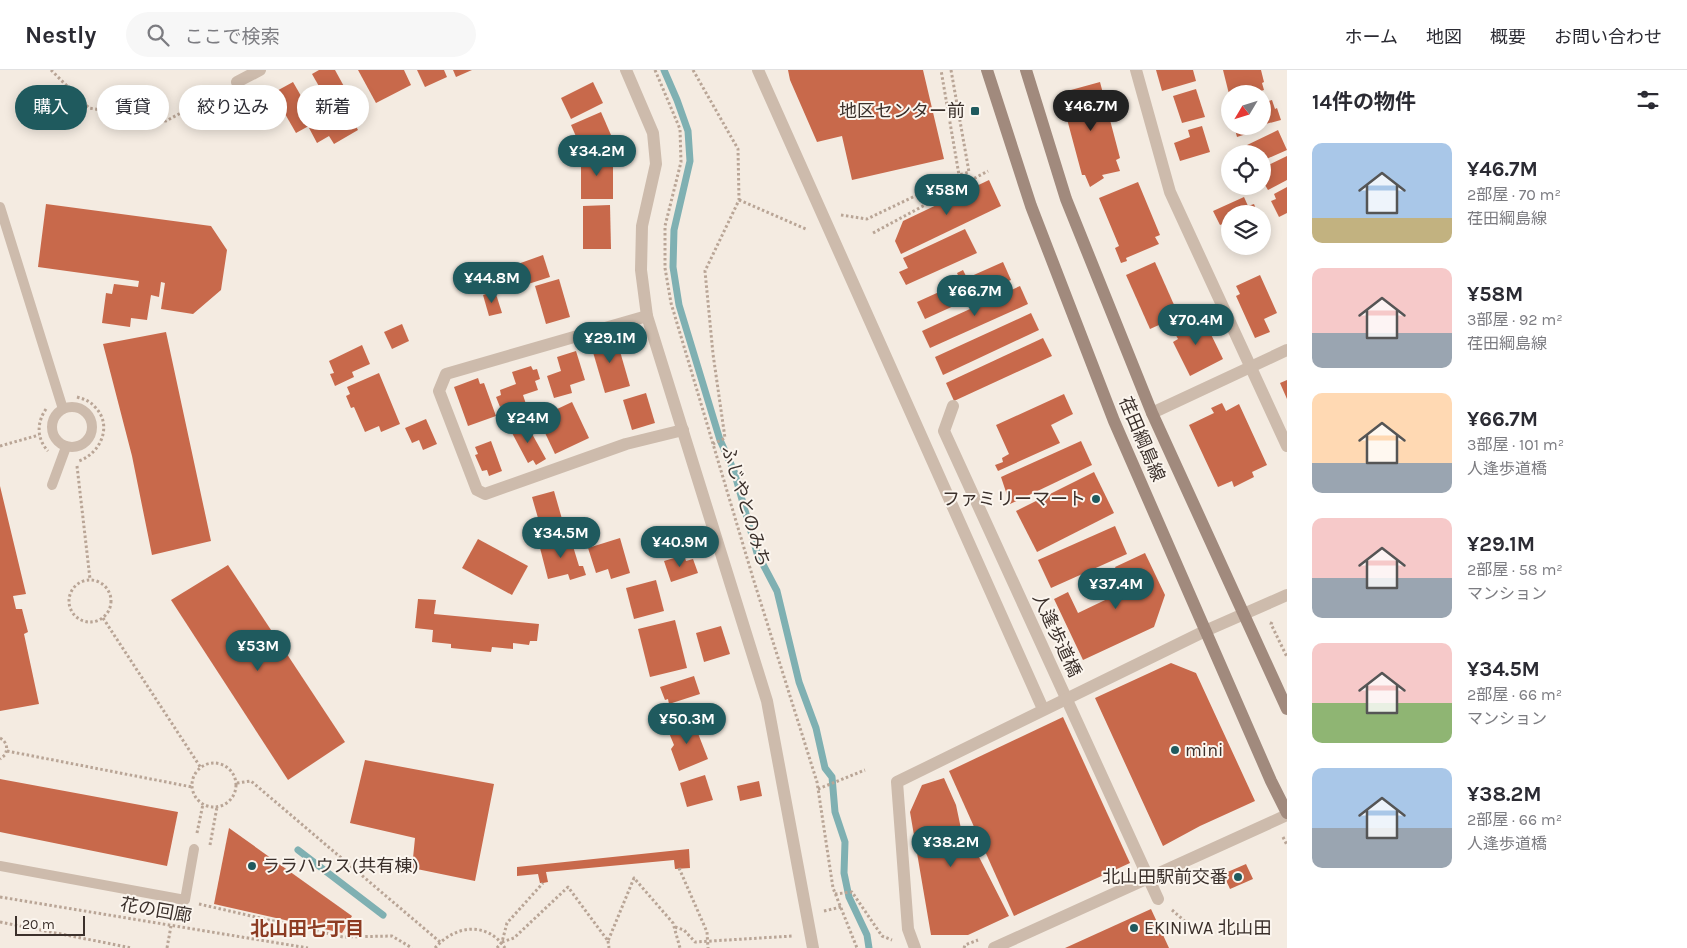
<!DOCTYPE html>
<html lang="ja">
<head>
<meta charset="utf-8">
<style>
  body { margin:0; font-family:Karla,"Noto Sans JP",sans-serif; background:#f7f7f7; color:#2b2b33; height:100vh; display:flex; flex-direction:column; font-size:19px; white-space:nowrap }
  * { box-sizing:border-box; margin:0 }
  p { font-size:16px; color:#7c7c81 }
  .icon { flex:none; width:28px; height:28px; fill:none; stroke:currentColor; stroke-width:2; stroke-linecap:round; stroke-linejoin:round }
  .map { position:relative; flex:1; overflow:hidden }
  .sheet { display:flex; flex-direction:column; background:#fff; width:400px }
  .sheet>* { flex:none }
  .top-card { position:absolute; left:15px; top:15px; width:475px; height:45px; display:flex; gap:10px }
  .needle { width:32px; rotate:232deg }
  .tools { position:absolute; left:1221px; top:15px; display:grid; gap:10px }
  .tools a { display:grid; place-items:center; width:50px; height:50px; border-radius:50%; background:#fff; box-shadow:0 2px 12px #0003; font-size:25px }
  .scale { position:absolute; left:15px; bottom:12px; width:70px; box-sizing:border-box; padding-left:5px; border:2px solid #3b302b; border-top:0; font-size:14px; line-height:18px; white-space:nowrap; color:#3b302b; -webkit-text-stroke:4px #fbf5ee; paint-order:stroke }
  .price { position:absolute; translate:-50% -42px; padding:0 11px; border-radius:18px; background:#1f5a5e; color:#fff; font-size:16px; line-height:32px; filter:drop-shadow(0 1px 2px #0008) }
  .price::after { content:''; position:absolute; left:50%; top:30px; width:15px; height:11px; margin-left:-8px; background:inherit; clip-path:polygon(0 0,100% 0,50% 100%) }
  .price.selected { background:#222; color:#fff }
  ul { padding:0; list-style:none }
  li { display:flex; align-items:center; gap:15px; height:125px; padding:0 25px }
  li span { display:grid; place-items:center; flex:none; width:140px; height:100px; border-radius:10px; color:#555 }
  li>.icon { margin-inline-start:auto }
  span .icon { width:60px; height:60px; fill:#fffc; stroke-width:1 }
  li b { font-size:21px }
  h2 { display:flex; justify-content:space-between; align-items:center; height:60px; padding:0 25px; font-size:21px }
  .tag { padding:0 18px; border-radius:22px; background:#fff; box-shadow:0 2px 12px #0003; font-size:18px; line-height:45px }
  .tag.selected { background:#1f5a5e; color:#fff }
  header { display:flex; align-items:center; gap:30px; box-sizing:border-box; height:70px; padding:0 25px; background:#fff; border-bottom:1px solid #e1e1e2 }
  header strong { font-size:24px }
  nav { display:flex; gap:28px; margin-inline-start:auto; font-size:18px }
  .search { width:350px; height:45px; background:#f7f7f7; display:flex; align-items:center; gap:12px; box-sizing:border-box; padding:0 18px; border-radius:28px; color:#7c7c81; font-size:19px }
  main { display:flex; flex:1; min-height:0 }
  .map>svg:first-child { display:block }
</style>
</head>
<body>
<header>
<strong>Nestly</strong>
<div class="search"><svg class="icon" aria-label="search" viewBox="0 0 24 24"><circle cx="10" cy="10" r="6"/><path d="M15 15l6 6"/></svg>ここで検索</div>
<nav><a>ホーム</a><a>地図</a><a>概要</a><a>お問い合わせ</a></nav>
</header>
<main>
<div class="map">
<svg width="1287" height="878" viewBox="0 0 1287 878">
  <rect width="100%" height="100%" fill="#f4ebe1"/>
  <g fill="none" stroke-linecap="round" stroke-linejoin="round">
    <g stroke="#7fb0b2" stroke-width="7">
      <polyline points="664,0 677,30 688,61 690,91 674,160 673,197 679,235 720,370 734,401 757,483 777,521 799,612 816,658 825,698 832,707 835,742 845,772 844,803 849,827 867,865 869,878"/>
      <polyline points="298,780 383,845"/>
    </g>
  </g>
  <g fill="#c8694b">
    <polygon points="319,0 335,0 352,31 333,41 312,4"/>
    <polygon points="358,0 404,0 411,15 376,33"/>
    <polygon points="417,0 444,0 447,7 425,17"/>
    <polygon points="453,0 472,0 456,7"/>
    <polygon points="788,0 923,0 944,89 852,110 842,66 817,72 790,10"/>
    <polygon points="1156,0 1193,0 1196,11 1162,21"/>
    <polygon points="1223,0 1261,0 1264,12 1262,13 1264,20 1251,24 1229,24"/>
    <polygon points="293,12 316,52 296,63 273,23"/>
    <polygon points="593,12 603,33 571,49 561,28"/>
    <polygon points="1100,12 1120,88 1116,90 1120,101 1102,105 1104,108 1090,117 1085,105 1082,105 1060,23"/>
    <polygon points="1196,19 1205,47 1182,53 1173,26"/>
    <polygon points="1272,30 1275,39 1277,38 1281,50 1262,55 1262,33"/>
    <polygon points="346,38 358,60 334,74 329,66 317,73 309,58"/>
    <polygon points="601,42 611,65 581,78 571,55"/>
    <polygon points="1202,56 1210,82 1180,91 1174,73 1190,67 1188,60"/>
    <polygon points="1234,56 1257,56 1259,60 1237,67"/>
    <polygon points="1278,60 1287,80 1262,91 1262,84 1248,84 1245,76"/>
    <rect x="581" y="85" width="32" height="44"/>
    <polygon points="1287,86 1287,110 1268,120 1262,110 1262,98"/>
    <polygon points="989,110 1001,136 901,184 895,171 903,151"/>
    <polygon points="1138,112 1160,165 1155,167 1159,174 1126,188 1127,191 1121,193 1115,178 1119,176 1099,128"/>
    <polygon points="1287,117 1287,143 1279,147 1271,131 1276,129 1274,124"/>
    <polygon points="1244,127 1248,136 1254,134 1258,144 1230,144 1230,159 1227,160 1223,154 1220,155 1213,141"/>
    <polygon points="46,134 211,156 227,180 221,220 193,244 161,239 165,213 161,212 159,227 151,225 147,250 131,248 130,257 102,253 106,223 112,224 114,214 138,217 139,211 38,197"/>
    <polygon points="610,135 611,179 583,179 583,136"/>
    <polygon points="965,159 977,183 906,215 899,202 908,198 903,188"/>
    <polygon points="1230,164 1230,176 1228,177 1223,166"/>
    <polygon points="543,185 550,207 522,216 515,195"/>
    <polygon points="1003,192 1011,210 925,249 917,232 961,212 957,203 963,200 967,208"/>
    <polygon points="1155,192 1179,246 1150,259 1126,205"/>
    <polygon points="1260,205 1277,243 1264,249 1270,262 1255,268 1236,226 1240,224 1236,216"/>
    <polygon points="559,209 570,247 546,254 535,216"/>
    <polygon points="1020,216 1028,234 930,278 922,261"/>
    <polygon points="495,221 502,243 489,246 483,225"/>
    <polygon points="1031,243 1039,260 943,305 935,287"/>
    <polygon points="1202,246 1223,289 1190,306 1173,272 1178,269 1173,260"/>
    <polygon points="402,254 409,271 392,279 384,262"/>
    <polygon points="166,262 211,471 152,485 132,386 103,274"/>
    <polygon points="615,264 630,316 605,323 590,272"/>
    <polygon points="1043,268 1052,286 954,331 946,313"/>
    <polygon points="362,275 370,294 352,302 354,307 335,316 330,304 334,303 329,291"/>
    <polygon points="576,281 585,310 570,315 572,323 554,328 547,306 561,301 557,287"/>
    <polygon points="531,296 533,300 537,299 540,309 535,311 538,320 523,325 526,334 505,341 503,335 500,337 496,327 501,325 500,320 516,314 512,302"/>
    <polygon points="379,303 400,354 381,362 379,356 365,362 354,337 351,338 346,326 350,324 347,317"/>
    <polygon points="478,308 480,314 484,313 496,346 468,356 454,317"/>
    <polygon points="1287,310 1287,329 1280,313"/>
    <polygon points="646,323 655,353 632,360 623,330"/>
    <polygon points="1064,324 1073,344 1051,355 1060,373 998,401 995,395 1003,392 1002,388 1009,384 996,355"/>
    <polygon points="572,332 589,368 555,384 538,348"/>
    <polygon points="1222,333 1226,341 1239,334 1267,395 1252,402 1254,407 1234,417 1232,411 1218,417 1189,355 1214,343 1211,338"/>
    <polygon points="426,349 437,374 423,380 419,370 412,373 405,358"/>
    <polygon points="526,353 546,389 536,395 533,390 528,393 511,361"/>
    <polygon points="491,371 502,401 489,406 487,400 482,401 475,385 478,384 475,377"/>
    <polygon points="1081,371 1092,395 1010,434 1001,407"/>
    <polygon points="1094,402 1114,443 1037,482 1016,441"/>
    <polygon points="0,416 26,524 13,526 16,539 22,539 28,562 24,564 39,634 0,641"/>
    <polygon points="554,421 564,456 542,462 532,427"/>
    <polygon points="1115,456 1127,484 1051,518 1038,490"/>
    <polygon points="566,467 568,474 572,473 579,496 583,496 586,505 570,510 568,504 548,509 539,474"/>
    <polygon points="620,468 630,503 611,509 608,499 596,503 588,478"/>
    <polygon points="478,469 528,496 512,525 462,498"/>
    <polygon points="1145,483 1165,525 1154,557 1083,590 1054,529 1068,522 1078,543 1126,520 1115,497"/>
    <polygon points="684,485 686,491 693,489 698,503 671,512 664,491"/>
    <polygon points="228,495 345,672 288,710 171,530"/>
    <polygon points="656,510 664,541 634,549 626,518"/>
    <polygon points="418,529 436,530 434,544 539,554 537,571 530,571 529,575 513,573 513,579 492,577 491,582 451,578 451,574 432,572 433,560 415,558"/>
    <polygon points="675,550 687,598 650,607 638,559"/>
    <polygon points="721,556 730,584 704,592 696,563"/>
    <polygon points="1171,593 1196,603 1255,731 1200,756 1163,776 1095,628"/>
    <polygon points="694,606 700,624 669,634 668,629 665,630 660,617"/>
    <polygon points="1063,647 1130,793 1014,846 949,701"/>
    <polygon points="692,648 708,689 679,701 671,679 674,675 667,658"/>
    <polygon points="365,690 494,714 475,811 412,798 415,768 350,753"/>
    <polygon points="705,705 713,730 687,737 680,713"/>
    <polygon points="944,708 956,735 967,787 978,785 1009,846 968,865 931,865 910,742 922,715"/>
    <polygon points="0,709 178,742 167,796 0,762"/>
    <polygon points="759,711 762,726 740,731 737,716"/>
    <polygon points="229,758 352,846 342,863 214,834"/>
    <polygon points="689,779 690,798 675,799 674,790 546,802 548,812 543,813 540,813 538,804 517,806 517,797"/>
    <polygon points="1246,794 1253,809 1230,819 1223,804"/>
    <polygon points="1151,839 1169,878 1065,878"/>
  </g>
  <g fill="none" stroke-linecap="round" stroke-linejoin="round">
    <g stroke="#b9a596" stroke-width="3" stroke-dasharray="2.5 2.5" stroke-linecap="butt">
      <polyline points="51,0 89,38 166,51 223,20"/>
      <polyline points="655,0 680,59 681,92 665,156 665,198 671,233 753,508 817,712 833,818 857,878"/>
      <polyline points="693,0 738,79 739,130 705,201 713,284 725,368 713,374"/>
      <polyline points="951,0 969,102 959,105"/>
      <polyline points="739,130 806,159"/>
      <polyline points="841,145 867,149 959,105 941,0"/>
      <polyline points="873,163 988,101"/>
      <path d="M77,327c7,2 13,4 18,10 18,18 6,46 -16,54"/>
      <path d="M46,339c-9,13 -10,29 2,42"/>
      <polyline points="0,376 39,365"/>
      <polyline points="77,396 90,509"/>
      <circle cx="90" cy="531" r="21"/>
      <polyline points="103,548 201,698"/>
      <polyline points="1272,552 1271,554 1287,587"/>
      <path d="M0,668c7,4 8,10 5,17l-5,4"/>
      <polyline points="7,681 192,717"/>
      <circle cx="214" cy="715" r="22"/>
      <polyline points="237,713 251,711 440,872"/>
      <polyline points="818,719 865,700"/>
      <polyline points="197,763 203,734"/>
      <polyline points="1283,767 1287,775"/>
      <polyline points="210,775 217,737"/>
      <polyline points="679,798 707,862 708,878"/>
      <polyline points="835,824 852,822 882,866 892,870"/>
      <polyline points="0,827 308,878"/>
      <polyline points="199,834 343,867 392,866 412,878"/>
      <polyline points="1172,840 1196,861"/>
      <polyline points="824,841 841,837"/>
      <polyline points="0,852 132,878"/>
      <polyline points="675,857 684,860 695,872 793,866"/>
      <polyline points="608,871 609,878"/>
      <polyline points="502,872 514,868 568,817 608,871 634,808 673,853 680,878"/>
      <polyline points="167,878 171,856"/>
      <path d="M435,878c20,-23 52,-27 70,0"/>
      <polyline points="497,878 502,872 507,853 543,813"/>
      <polyline points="964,878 965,875 978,870"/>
    </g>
    <g stroke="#cdbbac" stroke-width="10">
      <polyline points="0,137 63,339"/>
      <circle cx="72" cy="357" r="20"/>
      <polyline points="52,415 66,377"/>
      <polyline points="0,796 185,830 194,779"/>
    </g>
    <g stroke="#cdbbac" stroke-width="12">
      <polyline points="953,336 944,361 1158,829"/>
      <polyline points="994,878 1287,745"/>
    </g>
    <g stroke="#cdbbac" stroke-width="12">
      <polyline points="626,0 653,63 656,94 642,156 641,200 647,246 767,631 813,878"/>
      <polyline points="758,0 1043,639"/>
      <polyline points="1136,0 1170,122 1287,376"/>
      <polyline points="237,12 260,0"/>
      <polyline points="647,246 446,304 439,321 477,420 485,424 626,374 683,360"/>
      <polyline points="1152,343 1287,280"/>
      <polyline points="915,878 908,859 897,712 1205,561 1287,525"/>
    </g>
    <g stroke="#a18a7d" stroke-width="12">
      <polyline points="987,0 1031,136 1114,351 1271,711 1287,743"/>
      <polyline points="1026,0 1066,129 1152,343 1287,639"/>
    </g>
  </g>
  <g fill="#1f5a5e" stroke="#fbf5ee" stroke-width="2">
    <rect x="970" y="36" width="10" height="10" rx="2.5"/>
    <circle cx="1096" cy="429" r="5"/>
    <circle cx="1175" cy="680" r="5"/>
    <circle cx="252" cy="796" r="5"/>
    <circle cx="1238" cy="807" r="5"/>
    <circle cx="1134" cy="858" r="5"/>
  </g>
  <g text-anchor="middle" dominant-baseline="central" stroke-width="4" stroke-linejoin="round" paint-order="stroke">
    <g font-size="18" fill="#3b302b" stroke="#fbf5ee" text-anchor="end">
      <text x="965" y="41">地区センター前</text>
      <text x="1086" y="429">ファミリーマート</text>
      <text x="1185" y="680" text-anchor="start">mini</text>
      <text x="262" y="796" text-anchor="start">ララハウス(共有棟)</text>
      <text x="1228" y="807">北山田駅前交番</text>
      <text x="1144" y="858" text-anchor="start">EKINIWA 北山田</text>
    </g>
    <g font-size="18" fill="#3b302b" stroke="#fbf5ee">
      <text transform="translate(1142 369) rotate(67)">荏田綱島線</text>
      <text transform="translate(746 436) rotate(73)">ふじやとのみち</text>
      <text transform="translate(1057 565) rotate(65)">人逢歩道橋</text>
      <text transform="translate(156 840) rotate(10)">花の回廊</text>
    </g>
    <g font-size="19" font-weight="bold" fill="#8c3b22" stroke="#fbf5ee">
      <text x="307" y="859">北山田七丁目</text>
    </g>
  </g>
</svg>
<div class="tools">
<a><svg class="needle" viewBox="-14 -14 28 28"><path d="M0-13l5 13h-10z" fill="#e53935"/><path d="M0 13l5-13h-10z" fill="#7c7c81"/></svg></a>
<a><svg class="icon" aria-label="locate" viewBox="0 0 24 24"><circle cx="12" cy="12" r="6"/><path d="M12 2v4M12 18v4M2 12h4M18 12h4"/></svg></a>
<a><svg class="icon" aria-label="layers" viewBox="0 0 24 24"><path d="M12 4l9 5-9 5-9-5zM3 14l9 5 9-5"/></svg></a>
</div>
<div class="scale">20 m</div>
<b class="price selected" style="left:1091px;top:62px">¥46.7M</b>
<b class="price" style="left:597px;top:107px">¥34.2M</b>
<b class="price" style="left:947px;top:146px">¥58M</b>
<b class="price" style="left:492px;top:234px">¥44.8M</b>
<b class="price" style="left:975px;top:247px">¥66.7M</b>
<b class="price" style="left:1196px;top:276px">¥70.4M</b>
<b class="price" style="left:610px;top:294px">¥29.1M</b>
<b class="price" style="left:528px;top:374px">¥24M</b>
<b class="price" style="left:561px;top:489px">¥34.5M</b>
<b class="price" style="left:680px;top:498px">¥40.9M</b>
<b class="price" style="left:1116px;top:540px">¥37.4M</b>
<b class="price" style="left:258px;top:602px">¥53M</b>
<b class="price" style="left:687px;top:675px">¥50.3M</b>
<b class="price" style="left:951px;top:798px">¥38.2M</b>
<div class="top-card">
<a class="tag selected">購入</a>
<a class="tag">賃貸</a>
<a class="tag">絞り込み</a>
<a class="tag">新着</a>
</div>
</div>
<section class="sheet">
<h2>14件の物件<svg class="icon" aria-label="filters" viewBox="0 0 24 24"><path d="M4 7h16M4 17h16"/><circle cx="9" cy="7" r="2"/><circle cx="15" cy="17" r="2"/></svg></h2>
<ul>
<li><span style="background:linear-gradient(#a9c7e8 75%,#c2b280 0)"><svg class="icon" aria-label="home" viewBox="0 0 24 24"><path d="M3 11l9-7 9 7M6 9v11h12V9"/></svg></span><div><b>¥46.7M</b><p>2部屋 · 70 m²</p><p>荏田綱島線</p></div></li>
<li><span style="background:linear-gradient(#f6c9c9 65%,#9aa5b1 0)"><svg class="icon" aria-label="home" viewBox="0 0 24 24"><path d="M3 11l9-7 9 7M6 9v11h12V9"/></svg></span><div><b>¥58M</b><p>3部屋 · 92 m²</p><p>荏田綱島線</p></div></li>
<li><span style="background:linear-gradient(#ffd9b3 70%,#9aa5b1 0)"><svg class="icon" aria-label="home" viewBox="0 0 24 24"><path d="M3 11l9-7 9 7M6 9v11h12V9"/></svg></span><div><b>¥66.7M</b><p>3部屋 · 101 m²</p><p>人逢歩道橋</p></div></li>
<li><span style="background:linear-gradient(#f6c9c9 60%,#9aa5b1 0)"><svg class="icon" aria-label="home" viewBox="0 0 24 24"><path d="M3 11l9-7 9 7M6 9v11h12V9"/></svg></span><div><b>¥29.1M</b><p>2部屋 · 58 m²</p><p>マンション</p></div></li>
<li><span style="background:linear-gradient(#f6c9c9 60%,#8fb573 0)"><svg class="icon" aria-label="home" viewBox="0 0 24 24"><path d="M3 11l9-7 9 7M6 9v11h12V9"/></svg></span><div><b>¥34.5M</b><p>2部屋 · 66 m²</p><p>マンション</p></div></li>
<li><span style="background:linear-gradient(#a9c7e8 60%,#9aa5b1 0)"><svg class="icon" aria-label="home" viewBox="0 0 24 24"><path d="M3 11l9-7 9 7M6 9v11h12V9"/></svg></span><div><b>¥38.2M</b><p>2部屋 · 66 m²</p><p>人逢歩道橋</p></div></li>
</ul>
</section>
</main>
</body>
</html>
